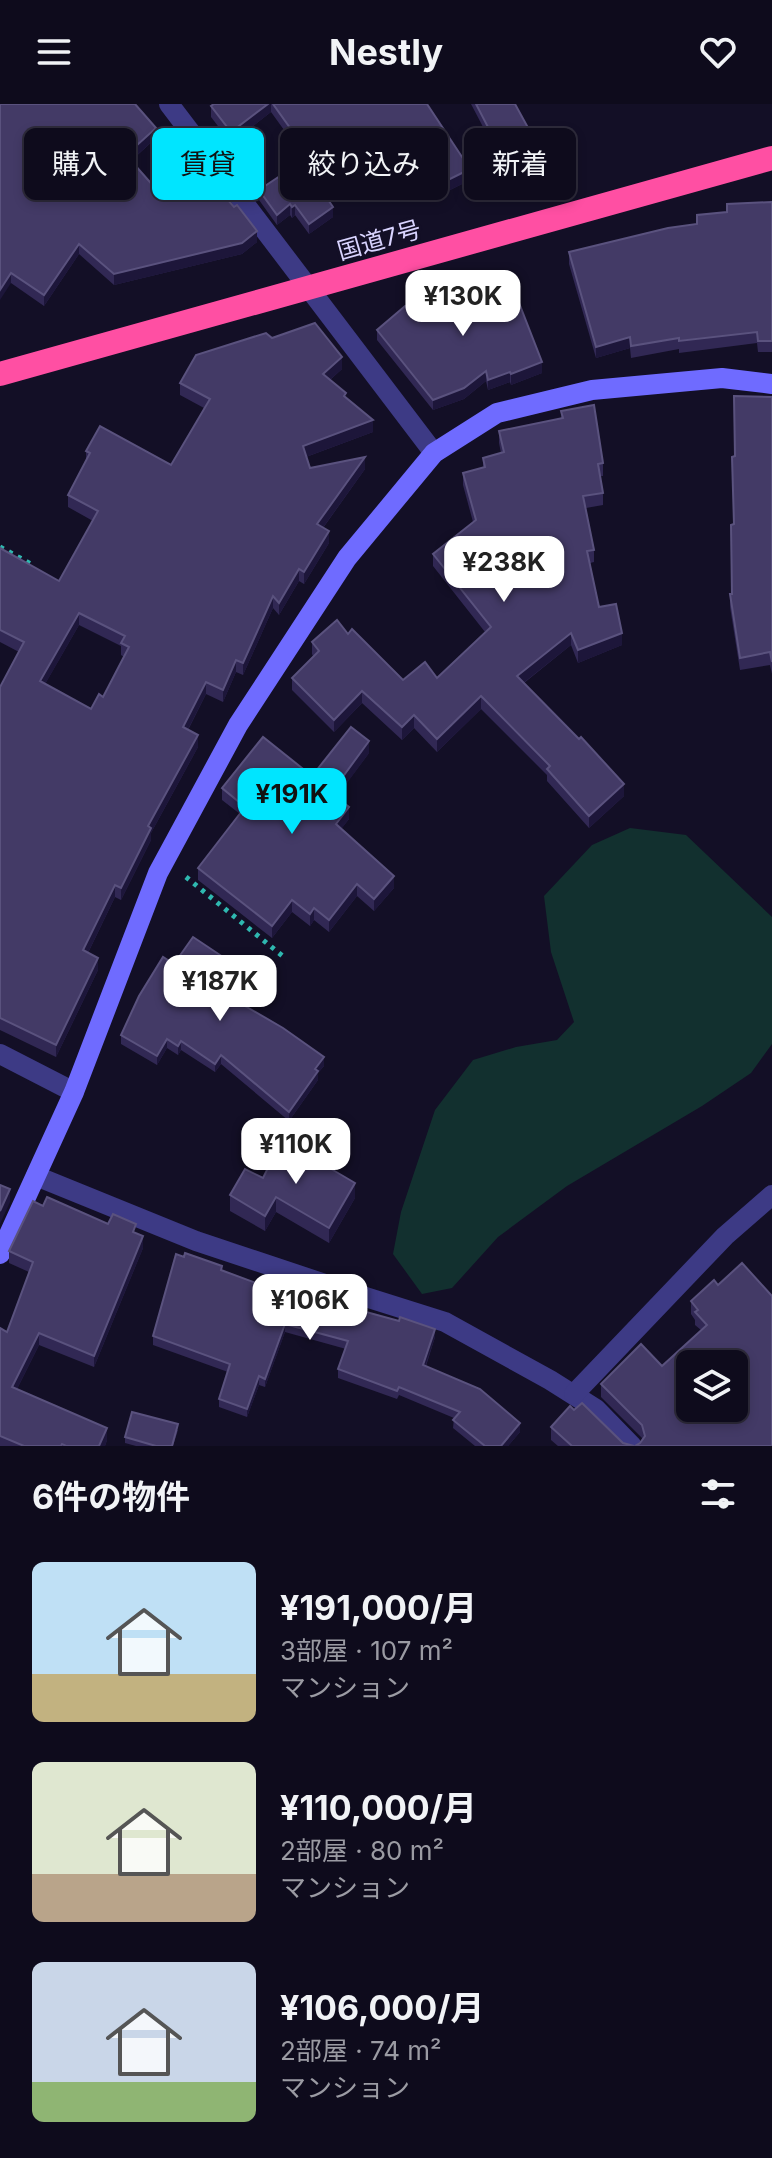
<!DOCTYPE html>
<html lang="ja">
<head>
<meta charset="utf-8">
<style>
  body { margin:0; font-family:Inter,"Noto Sans JP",sans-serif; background:#1c1929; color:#f1f3f6; height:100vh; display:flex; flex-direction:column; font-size:30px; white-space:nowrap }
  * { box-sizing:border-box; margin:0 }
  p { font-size:26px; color:#9b9ba3 }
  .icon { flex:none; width:44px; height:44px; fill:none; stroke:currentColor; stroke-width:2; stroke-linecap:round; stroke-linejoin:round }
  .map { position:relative; height:1342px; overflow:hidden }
  .panel { display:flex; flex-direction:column; background:#0e0b1c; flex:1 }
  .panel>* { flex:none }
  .banner { position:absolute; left:24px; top:24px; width:724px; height:72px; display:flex; gap:16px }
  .buttons { position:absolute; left:676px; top:1246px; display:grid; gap:16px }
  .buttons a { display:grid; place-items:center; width:72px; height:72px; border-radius:12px; background:#0e0b1c; box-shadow:0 4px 12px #0003,0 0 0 2px #2e2b3b; font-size:40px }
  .price { position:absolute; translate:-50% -68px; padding:0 18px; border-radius:16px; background:#fff; color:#222; font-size:26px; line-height:52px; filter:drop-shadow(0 2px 4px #0008) }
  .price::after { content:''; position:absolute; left:50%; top:48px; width:24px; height:18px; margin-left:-12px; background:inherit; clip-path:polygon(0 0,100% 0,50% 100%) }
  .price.active { background:#00e5ff; color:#111 }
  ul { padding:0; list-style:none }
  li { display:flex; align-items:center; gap:24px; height:200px; padding:0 32px }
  li span { display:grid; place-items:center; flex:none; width:224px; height:160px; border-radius:12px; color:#555 }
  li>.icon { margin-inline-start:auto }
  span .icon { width:96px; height:96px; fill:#fffc; stroke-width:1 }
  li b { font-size:34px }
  h2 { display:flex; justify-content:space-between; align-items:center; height:96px; padding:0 32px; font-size:34px }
  .pill { padding:0 28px; border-radius:12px; background:#0e0b1c; box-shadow:0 4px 12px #0003,0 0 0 2px #2e2b3b; font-size:28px; line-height:72px }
  .pill.active { background:#00e5ff; color:#111 }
  header { display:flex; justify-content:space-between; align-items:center; height:104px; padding:0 32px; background:#0e0b1c; font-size:36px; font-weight:700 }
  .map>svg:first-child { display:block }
</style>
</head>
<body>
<header><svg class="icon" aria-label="menu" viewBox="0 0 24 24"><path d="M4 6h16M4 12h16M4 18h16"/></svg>Nestly<svg class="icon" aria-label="heart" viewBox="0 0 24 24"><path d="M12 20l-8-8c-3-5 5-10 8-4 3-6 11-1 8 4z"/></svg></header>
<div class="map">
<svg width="772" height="1342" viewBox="0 0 772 1342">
  <rect width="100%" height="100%" fill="#130f26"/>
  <polygon fill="#12302f" points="630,724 686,731 772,813 772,940 751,969 702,1002 567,1082 498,1133 452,1184 422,1190 393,1150 401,1108 435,1006 473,956 516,943 557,936 574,918 551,848 544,792 592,741"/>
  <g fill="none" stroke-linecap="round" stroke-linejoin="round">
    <g stroke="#2fb8b0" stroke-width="5" stroke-dasharray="4 6" stroke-linecap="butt">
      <polyline points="0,443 31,460"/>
      <polyline points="186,773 285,854"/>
    </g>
    <g stroke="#3d3a85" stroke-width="20">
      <polyline points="169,0 434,349"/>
      <polyline points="0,950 74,988"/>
      <polyline points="36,1072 196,1137 337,1184 445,1218 550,1276 596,1305 632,1342"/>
      <polyline points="574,1290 725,1132 772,1091"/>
    </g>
    <polyline stroke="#6f6bff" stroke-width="20" points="0,1150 74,988 158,769 238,621 347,454 434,349 497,309 592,286 722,274 772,280"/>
    <polyline stroke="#ff4fa3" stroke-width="24" points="0,270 772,54"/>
  </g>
  <g fill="#312854" fill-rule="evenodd">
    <polygon points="0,0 156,34 131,57 164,94 257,138 242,150 114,181 79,150 44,202 11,179"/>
    <polygon points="211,0 427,0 470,76 430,96 401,40 325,91 333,113 309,130 295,111 292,114 290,111 277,121 259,96 259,86 305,55 271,8 231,39 211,13 211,2 212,1"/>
    <polygon points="471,0 515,0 543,60 519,73 512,59 504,63"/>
    <polygon points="772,98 772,248 758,248 757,239 679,249 679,245 631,254 630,244 596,254 569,160 569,148 697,120 697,111 727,108"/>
    <polygon points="471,185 542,269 511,281 510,278 488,286 486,277 464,295 433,306 377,236 377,226 408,205"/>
    <path d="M272,234l70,31 -12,11 43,52 -67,25 4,11 55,1 -42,59 6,15 -25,41 -5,-3 -20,34 -6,-7 -30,67 -7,-3 -13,30 -17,-8 -18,36 10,17 -47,86v7l-30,60 -6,-3 -27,56 10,17 -42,87 -56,-27v-343l19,-35 -19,-10v-94l59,33 34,-60 -25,-14v-12l18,-34v-10l85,14 33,-57 -24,-13v-12zM79,521l42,21v9l3,2 -21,40 -12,12 -46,-25z"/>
    <polygon points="772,293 772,570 770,561 740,566 730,503 730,490 732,490 735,352"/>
    <polygon points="561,307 603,359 603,372 600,372 603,389 603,401 586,404 594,446 594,458 590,459 599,503 622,541 578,559 571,541 524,579 624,692 589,724 547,677 547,671 481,605 437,648 414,624 402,636 362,599 334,628 292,586 292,574 313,552 312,550 312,538 348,530 403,576 437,574 485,528 433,462 433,450 473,418 463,381 463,369 483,363 483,354 501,349 499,339 499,327 561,315"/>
    <polygon points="369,649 336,693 349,715 341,725 394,784 374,807 357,792 329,828 314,816 310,822 292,808 272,834 198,776 198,764 240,710 222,696 222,684 312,672"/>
    <polygon points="174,860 253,882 243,901 324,962 318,969 318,976 289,1017 221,960 215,968 181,946 178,951 167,944 157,961 121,940 121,931"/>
    <polygon points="263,1074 355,1094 329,1139 276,1108 265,1127 230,1107 230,1091"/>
    <polygon points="43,1102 108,1120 136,1130 143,1144 94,1263 39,1241 17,1285 107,1336 105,1342 0,1342 0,1224 7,1228 29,1168 9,1159 9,1147"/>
    <polygon points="222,1167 283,1189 435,1233 426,1262 520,1328 508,1342 475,1342 453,1324 454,1314 399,1291 397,1295 338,1274 338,1265 346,1245 285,1228 265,1283 259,1281 247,1313 219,1303 219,1295 228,1268 153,1241 153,1232"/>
    <polygon points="718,1181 772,1192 640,1339 642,1336 642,1334 601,1293 601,1280 662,1262 701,1226 695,1221 695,1216 691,1210 691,1197"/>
    <polygon points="574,1306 623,1339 634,1342 558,1342 551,1336 551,1323"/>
    <polygon points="178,1326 173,1342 136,1342 125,1339 125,1333"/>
  </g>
  <g fill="#1d163a">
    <polygon points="268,0 271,0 271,8 231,39 231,28"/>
    <polygon points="156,24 156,34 126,61 126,51"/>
    <polygon points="401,29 401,40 320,95 320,84"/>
    <polygon points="512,50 512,59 504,63 504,54"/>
    <polygon points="543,51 543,60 519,73 519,64"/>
    <polygon points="470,65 470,76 430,96 430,85"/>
    <polygon points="290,100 290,111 277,121 277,111"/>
    <polygon points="295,101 295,111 292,114 292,103"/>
    <polygon points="333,103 333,113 309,130 309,120"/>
    <polygon points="257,127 257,138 242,150 114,181 114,170"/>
    <polygon points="79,140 79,150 44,202 44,191"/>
    <polygon points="11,169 11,179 0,196 0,186"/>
    <polygon points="630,233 630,244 596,254 596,243"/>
    <polygon points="342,253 342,265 323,282 323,270"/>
    <polygon points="542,258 542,269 511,281 511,270"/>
    <polygon points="486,267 486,277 464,295 433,306 433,296"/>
    <polygon points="510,268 510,278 488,286 488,276"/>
    <polygon points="373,316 373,328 303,354 303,342"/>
    <polygon points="365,353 365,365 317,432 317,420"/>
    <polygon points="329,427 329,439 304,480 304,468"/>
    <polygon points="299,465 299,477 279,511 279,499"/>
    <polygon points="273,492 273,504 243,571 243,559"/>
    <polygon points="79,509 79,521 40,589 40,577"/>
    <polygon points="571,529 571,541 517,584 517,572"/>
    <polygon points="622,529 622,541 578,559 578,546"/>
    <polygon points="236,556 236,568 223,598 223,586"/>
    <polygon points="206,578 206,590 183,635 183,623"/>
    <polygon points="362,587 362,599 334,628 334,616"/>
    <polygon points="481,592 481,605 437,648 437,635"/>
    <polygon points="414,611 414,624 402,636 402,623"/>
    <polygon points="198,631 198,643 151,729 151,736 121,796 121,784 148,722"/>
    <polygon points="369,637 369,649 331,701 331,689"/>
    <polygon points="624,680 624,692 589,724 589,712"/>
    <polygon points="349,703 349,715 336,732 336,720"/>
    <polygon points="394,772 394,784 374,807 374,795"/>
    <polygon points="357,780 357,792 329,828 329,816"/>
    <polygon points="115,781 115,793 83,859 83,846"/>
    <polygon points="292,796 292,808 272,834 272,822"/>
    <polygon points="314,804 314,816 310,822 310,810"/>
    <polygon points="98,854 98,866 56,953 56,941"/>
    <polygon points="253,873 253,882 240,908 240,899"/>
    <polygon points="167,935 167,944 157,961 157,952"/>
    <polygon points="181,937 181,946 178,951 178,942"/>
    <polygon points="221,951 221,960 215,968 215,960"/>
    <polygon points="324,953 324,962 318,969 318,976 289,1017 289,1008 315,965"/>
    <polygon points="355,1079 355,1094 329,1139 329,1124"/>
    <polygon points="10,1085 10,1098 0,1120 0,1107"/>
    <polygon points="276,1093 276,1108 265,1127 265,1112"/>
    <polygon points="143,1132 143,1144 94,1263 94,1252"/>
    <polygon points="285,1220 285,1228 265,1283 265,1275"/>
    <polygon points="435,1225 435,1233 423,1269 423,1261"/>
    <polygon points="39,1229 39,1241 12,1295 12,1283"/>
    <polygon points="259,1272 259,1281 247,1313 247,1305"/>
    <polygon points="520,1319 520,1328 508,1342 501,1342"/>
    <polygon points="107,1324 107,1336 105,1342 99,1342"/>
  </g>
  <g fill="#433a66" stroke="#5a527e" stroke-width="2" fill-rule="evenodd">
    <polygon points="0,0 135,0 156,24 126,51 164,94 199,63 234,103 237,101 257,127 242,139 114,170 79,140 44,191 11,169 0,186"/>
    <polygon points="214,0 268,0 231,28 211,2"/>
    <polygon points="273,0 427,0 470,65 430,85 401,29 320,84 333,103 309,120 295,101 292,103 290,100 277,111 259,86 310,52"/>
    <polygon points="476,0 515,0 543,51 519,64 512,50 504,54"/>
    <polygon points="772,98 772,237 758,237 757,228 679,237 679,234 631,242 630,233 596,243 569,148 668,124 697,120 697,111 727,108 727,100"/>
    <polygon points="502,174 505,183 512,181 542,258 511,270 510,268 488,276 486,267 464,284 433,296 377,226 405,202 408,205 470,183 471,185"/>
    <path d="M315,219l27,34 -19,17 23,19 -2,3 29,24 -70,26 7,22 55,-11 -48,67 12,7 -25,41 -5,-3 -20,34 -6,-7 -30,67 -7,-3 -13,30 -17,-8 -23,45 15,8 -50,91 3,2 -30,60 -6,-3 -32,65 15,8 -42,87 -56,-27v-331l24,-45 -24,-12v-82l59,33 39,-70 -30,-16 22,-42 -4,-2 14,-25 71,39 39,-66 -30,-16 16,-28 70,-22 6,5zM79,509l46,23 -4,7 8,4 -26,50 -4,-3 -8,15 -51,-28z"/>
    <polygon points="734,292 772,293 772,558 770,548 740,554 730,490 732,490 731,421 734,420 732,353 735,352"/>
    <polygon points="594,301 603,359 598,360 603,389 583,392 594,446 587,447 599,503 616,500 622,529 578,546 571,529 517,572 579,635 581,633 624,680 589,712 547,665 550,662 481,592 437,635 414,611 402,623 362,587 334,616 292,574 319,547 312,538 337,516 348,530 352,525 403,576 425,558 437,574 491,523 433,450 476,416 463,369 485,363 483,354 504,348 499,327 563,314 561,307"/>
    <polygon points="351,623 369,637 331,689 349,703 336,720 394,772 374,795 357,780 329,816 314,804 310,810 292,796 272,822 198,764 245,703 222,684 263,633 312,672"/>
    <polygon points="193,833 253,873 240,899 283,924 324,953 315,965 318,967 289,1008 221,951 215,960 181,937 178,942 167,935 157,952 121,931 139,892 163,853 174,860"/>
    <polygon points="282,1036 355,1079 329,1124 276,1093 265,1112 230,1091 245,1065 263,1074"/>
    <polygon points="0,1081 10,1085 0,1107"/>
    <polygon points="47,1093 108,1120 113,1110 136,1120 133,1128 143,1132 94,1252 39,1229 12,1283 107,1324 99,1342 66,1342 62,1340 61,1342 24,1342 0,1332 0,1224 7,1228 33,1158 9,1147 33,1097 43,1102"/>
    <polygon points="185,1149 222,1162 221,1166 283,1189 319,1198 319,1195 399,1217 400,1213 435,1225 423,1261 480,1285 520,1319 501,1342 485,1342 453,1316 460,1308 399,1283 397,1287 338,1265 348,1237 285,1220 265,1275 259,1272 247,1305 219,1295 230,1260 153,1232 176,1150 184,1153"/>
    <path d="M742,1159l30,33v150h-137l5,-3 5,-7 -3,-11 -41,-41 40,-40 21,22 45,-41 -12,-13 3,-2 -7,-9 23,-21 4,5zM690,1260h44v44h-44z"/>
    <polygon points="582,1299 623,1339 634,1342 572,1342 551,1323 570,1302 574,1306"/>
    <polygon points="132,1308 178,1320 172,1342 156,1342 125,1333"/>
  </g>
  <g text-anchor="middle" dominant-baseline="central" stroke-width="6" stroke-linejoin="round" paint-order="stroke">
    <g font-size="24" fill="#d9d4ff" stroke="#130f26">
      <text transform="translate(379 136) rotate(-16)">国道7号</text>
    </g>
  </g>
</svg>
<div class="buttons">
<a><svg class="icon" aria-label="layers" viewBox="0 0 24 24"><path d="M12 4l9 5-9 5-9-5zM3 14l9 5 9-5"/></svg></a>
</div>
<b class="price" style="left:463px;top:234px">¥130K</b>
<b class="price" style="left:504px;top:500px">¥238K</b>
<b class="price active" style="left:292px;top:732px">¥191K</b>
<b class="price" style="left:220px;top:919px">¥187K</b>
<b class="price" style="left:296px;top:1082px">¥110K</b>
<b class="price" style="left:310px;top:1238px">¥106K</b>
<div class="banner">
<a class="pill">購入</a>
<a class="pill active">賃貸</a>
<a class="pill">絞り込み</a>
<a class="pill">新着</a>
</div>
</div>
<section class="panel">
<h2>6件の物件<svg class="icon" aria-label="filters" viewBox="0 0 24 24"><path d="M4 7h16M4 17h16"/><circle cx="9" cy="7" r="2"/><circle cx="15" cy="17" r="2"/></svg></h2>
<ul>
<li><span style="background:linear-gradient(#bfe0f5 70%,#c2b280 0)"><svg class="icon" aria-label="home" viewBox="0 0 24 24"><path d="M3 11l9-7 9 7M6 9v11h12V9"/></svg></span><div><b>¥191,000/月</b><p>3部屋 · 107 m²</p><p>マンション</p></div></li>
<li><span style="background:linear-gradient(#dfe7d0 70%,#b9a48a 0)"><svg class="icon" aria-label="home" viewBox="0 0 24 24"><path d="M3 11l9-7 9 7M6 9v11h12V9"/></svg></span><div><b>¥110,000/月</b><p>2部屋 · 80 m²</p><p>マンション</p></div></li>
<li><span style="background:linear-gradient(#c9d6e8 75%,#8fb573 0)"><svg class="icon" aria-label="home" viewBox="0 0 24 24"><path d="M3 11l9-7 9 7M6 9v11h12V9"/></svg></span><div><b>¥106,000/月</b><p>2部屋 · 74 m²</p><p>マンション</p></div></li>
</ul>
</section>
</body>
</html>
